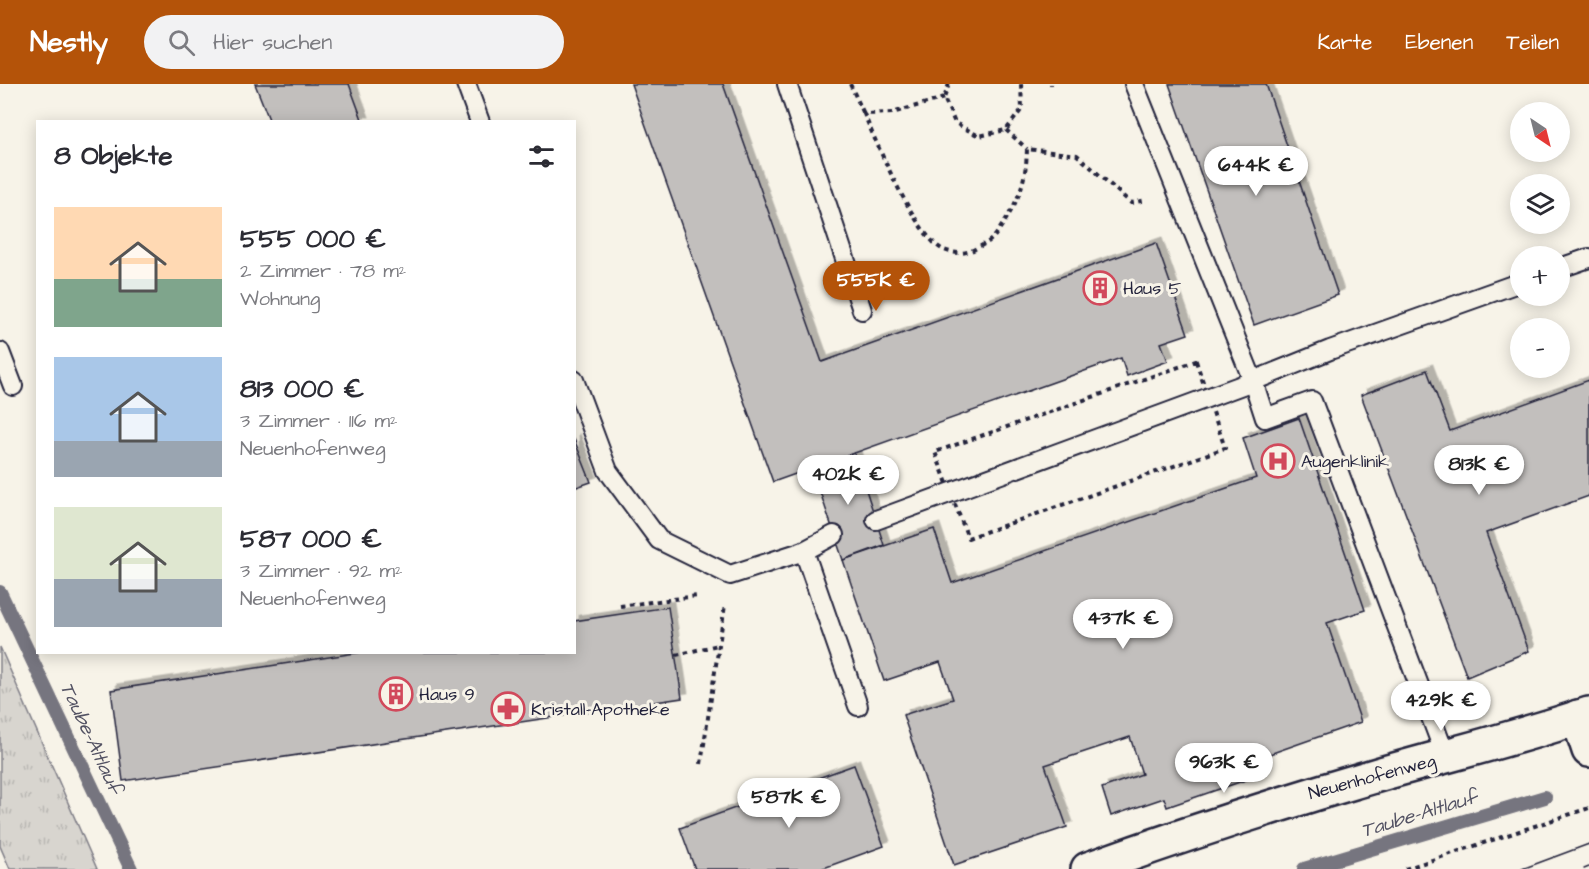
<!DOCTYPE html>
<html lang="de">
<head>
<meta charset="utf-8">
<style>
  body { margin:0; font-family:"Architects Daughter",sans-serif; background:#f2f2f3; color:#2b2b33; height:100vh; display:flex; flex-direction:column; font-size:22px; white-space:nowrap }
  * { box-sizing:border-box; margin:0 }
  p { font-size:20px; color:#7c7c81 }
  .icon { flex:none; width:33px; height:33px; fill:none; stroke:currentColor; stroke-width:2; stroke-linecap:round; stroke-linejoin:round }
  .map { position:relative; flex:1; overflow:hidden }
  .panel { position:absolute; left:36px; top:36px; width:540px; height:534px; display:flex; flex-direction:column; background:#fff; border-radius:0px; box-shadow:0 3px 15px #0003 }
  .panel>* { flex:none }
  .needle { width:39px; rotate:145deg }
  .fabs { position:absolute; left:1510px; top:18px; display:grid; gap:12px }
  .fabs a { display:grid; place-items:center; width:60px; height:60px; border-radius:50%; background:#fff; box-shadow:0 3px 15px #0003; font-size:30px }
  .price { position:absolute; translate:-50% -51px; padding:0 14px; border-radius:21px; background:#fff; color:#222; font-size:20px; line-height:39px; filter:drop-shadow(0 2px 3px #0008) }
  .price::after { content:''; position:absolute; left:50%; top:36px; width:18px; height:14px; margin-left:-9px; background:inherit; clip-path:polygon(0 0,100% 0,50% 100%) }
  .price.on { background:#b45309; color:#fff }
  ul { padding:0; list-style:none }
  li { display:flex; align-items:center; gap:18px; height:150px; padding:0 18px }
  li span { display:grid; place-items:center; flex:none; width:168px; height:120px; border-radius:0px; color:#555 }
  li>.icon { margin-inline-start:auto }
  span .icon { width:72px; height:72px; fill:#fffc; stroke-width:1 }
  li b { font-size:26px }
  h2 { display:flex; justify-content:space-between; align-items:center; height:72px; padding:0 18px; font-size:26px }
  header { display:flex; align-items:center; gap:36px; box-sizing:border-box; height:84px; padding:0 30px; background:#b45309; color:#fff }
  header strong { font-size:28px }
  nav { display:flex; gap:33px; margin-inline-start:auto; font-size:21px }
  .search { width:420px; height:54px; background:#f2f2f3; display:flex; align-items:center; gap:15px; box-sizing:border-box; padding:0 21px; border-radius:33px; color:#7c7c81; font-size:22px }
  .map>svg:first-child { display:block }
</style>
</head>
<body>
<header>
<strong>Nestly</strong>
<div class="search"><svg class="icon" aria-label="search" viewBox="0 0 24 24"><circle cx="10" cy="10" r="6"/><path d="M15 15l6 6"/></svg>Hier suchen</div>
<nav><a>Karte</a><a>Ebenen</a><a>Teilen</a></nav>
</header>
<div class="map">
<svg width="1589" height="785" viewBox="0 0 1589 785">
  <defs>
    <pattern id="grass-tufts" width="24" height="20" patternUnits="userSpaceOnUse" patternTransform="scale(1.5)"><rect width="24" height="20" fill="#d8d5cf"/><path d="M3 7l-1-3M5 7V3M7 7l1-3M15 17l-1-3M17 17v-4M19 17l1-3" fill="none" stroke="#b9b7b3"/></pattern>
    <filter id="shadow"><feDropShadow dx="5.5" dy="-5.5" stdDeviation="0" flood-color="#0004"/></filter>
  </defs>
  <rect width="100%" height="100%" fill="#f7f3e8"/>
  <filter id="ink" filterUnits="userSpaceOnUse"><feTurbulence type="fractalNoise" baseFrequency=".0167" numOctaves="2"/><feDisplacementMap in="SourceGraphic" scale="12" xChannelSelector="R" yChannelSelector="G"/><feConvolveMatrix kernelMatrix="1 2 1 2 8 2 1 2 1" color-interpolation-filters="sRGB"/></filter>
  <g filter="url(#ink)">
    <polygon fill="url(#grass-tufts)" stroke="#7d7c85" stroke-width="1.5" points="0,563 97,785 10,785 0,762"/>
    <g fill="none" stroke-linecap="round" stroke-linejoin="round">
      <g stroke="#76747f" stroke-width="14">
        <polyline points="0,508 131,785"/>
        <polyline points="1304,785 1545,713"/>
      </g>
    </g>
    <g fill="#c2bfbd" stroke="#22223b" stroke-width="1.5" filter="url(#shadow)">
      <polygon points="255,0 349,0 363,38 270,38"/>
      <polygon points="631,0 723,0 822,278 1156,159 1188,250 1161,259 1168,277 1127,292 1121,274 773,398"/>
      <polygon points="1169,0 1266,0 1338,211 1254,241"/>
      <polygon points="1427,286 1450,347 1589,296 1589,412 1486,449 1529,567 1467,593 1361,311"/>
      <polygon points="1299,334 1365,526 1327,539 1361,638 1261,673 1266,689 1167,723 1164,714 1111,732 1102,704 1142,690 1130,653 1045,681 1067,743 954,781 903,631 953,615 940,578 884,597 843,476 934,445 952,499 1256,394 1243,354"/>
      <polygon points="574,355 591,398 574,404"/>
      <polygon points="854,369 884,461 843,476 812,384"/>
      <polygon points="668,523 682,614 123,697 111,606 362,568 574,568 574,537"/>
      <polygon points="854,681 884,762 821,785 695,785 680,744"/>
    </g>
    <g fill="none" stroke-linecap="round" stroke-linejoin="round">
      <g stroke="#22223b" stroke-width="22">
        <g id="lane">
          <polyline points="466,0 480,38"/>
          <polyline points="787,0 862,226"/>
          <polyline points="1560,184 1589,174"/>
          <polyline points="0,268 13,302"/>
          <polyline points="574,296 608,387 659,456 730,491 804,467 834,451"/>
          <polyline points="876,436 1253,297 1134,0"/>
          <polyline points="804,467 858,622"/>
          <polyline points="1446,673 1312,317 1265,334 1253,297 1330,266 1521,198"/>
        </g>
      </g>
      <g stroke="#22223b" stroke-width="38">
        <g id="street">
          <polyline points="1578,633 1589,666"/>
          <path d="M1088,785c94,-34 190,-65 286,-93 72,-21 144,-38 215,-62"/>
        </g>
      </g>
      <g stroke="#22223b" stroke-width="4" stroke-dasharray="4.5 4.5" stroke-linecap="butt">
        <polyline points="850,0 864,30"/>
        <polyline points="949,0 944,14 955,39 979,52 1006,46 1022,25 1021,0"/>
        <polyline points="1051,0 1051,1"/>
        <path d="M944,14l-52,15 -28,1c12,28 53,125 80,136 10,4 22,4 31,-1 9,-5 16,-7 22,-16 20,-29 29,-48 30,-84l50,6 54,48 16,-3"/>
        <polyline points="1006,46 1027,65"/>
        <polygon points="1196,277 1225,364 968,454 935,368"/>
        <polyline points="620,522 697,512"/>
        <polyline points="676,571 718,561"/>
        <polyline points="701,680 725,521"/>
        <polyline points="1405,785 1589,724"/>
      </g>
      <use href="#lane" stroke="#f7f3e8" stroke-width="18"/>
      <use href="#street" stroke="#f7f3e8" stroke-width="33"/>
      <g stroke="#22223b" stroke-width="1.5">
        <polyline points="1522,785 1589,760"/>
        <polyline points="1584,785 1589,783"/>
      </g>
    </g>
  </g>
  <defs>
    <g id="building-ring" transform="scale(1.725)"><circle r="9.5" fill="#f7f3e8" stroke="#d1495b" stroke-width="1.5"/><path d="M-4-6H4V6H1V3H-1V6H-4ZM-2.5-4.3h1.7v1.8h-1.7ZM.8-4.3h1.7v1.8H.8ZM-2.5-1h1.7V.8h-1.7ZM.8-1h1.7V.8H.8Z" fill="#d1495b"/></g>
    <g id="hospital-ring" transform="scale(1.725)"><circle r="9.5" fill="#f7f3e8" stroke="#d1495b" stroke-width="1.5"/><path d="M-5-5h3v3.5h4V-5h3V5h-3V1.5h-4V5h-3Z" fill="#d1495b"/></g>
    <g id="pharmacy-ring" transform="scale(1.725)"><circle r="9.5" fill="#f7f3e8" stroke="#d1495b" stroke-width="1.5"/><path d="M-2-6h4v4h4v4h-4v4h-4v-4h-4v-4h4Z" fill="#d1495b"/></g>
  </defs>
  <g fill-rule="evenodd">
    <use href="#building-ring" x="1100" y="204"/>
    <use href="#hospital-ring" x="1278" y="377"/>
    <use href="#building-ring" x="396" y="610"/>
    <use href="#pharmacy-ring" x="508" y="625"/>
  </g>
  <g text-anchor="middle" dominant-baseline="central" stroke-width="6" stroke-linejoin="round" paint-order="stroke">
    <g font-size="18" fill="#22223b" stroke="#f7f3e8" text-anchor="start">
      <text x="1123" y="204">Haus 5</text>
      <text x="1301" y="377">Augenklinik</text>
      <text x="419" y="610">Haus 9</text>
      <text x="531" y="625">Kristall-Apotheke</text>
    </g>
    <g font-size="18" fill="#22223b" stroke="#f7f3e8">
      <text transform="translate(1372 693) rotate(-15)">Neuenhofenweg</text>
    </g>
    <g font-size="20" font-style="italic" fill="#535263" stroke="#f7f3e8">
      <text transform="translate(91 654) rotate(65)">Taube-Altlauf</text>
      <text transform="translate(1419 730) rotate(-17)">Taube-Altlauf</text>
    </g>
  </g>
</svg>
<div class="fabs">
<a><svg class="needle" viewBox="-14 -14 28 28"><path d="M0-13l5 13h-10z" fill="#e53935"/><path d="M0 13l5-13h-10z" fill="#7c7c81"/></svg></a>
<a><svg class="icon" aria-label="layers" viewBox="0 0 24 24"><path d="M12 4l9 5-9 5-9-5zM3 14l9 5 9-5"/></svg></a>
<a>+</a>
<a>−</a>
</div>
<b class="price" style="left:1256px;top:113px">644K €</b>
<b class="price on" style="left:876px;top:228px">555K €</b>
<b class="price" style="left:1479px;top:412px">813K €</b>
<b class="price" style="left:848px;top:422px">402K €</b>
<b class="price" style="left:1123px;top:566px">437K €</b>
<b class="price" style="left:1441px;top:648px">429K €</b>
<b class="price" style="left:1224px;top:710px">963K €</b>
<b class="price" style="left:789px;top:745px">587K €</b>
<section class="panel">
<h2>8 Objekte<svg class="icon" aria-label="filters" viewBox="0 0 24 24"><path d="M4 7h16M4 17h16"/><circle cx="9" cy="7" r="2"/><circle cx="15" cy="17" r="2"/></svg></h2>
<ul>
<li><span style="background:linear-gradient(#ffd9b3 60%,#7fa58c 0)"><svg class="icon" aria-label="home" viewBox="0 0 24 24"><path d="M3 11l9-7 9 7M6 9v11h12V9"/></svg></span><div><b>555 000 €</b><p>2 Zimmer · 78 m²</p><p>Wohnung</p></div></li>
<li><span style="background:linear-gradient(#a9c7e8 70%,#9aa5b1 0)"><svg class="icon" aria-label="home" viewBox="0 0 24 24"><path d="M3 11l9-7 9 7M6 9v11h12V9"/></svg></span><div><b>813 000 €</b><p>3 Zimmer · 116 m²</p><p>Neuenhofenweg</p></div></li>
<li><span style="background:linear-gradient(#dfe7d0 60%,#9aa5b1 0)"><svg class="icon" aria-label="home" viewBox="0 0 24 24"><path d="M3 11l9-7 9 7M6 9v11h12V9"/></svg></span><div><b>587 000 €</b><p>3 Zimmer · 92 m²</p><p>Neuenhofenweg</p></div></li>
</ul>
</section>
</div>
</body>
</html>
